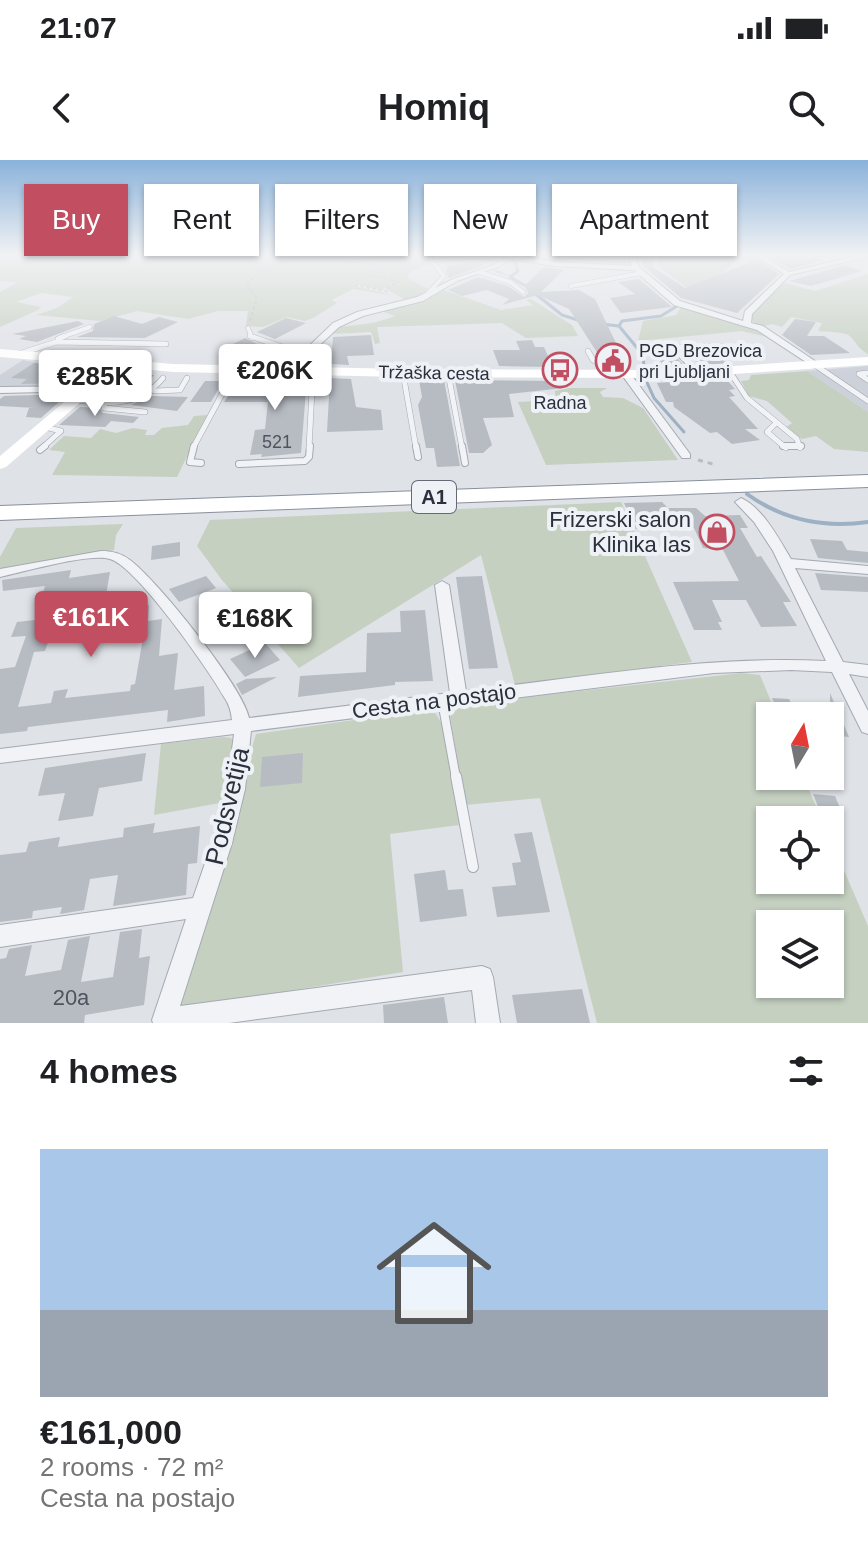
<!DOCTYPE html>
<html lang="en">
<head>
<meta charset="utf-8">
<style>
  body { margin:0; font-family:Helvetica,sans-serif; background:#f2f2f2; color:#202124; height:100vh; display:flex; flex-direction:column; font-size:30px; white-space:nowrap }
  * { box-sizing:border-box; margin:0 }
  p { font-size:26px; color:#757577 }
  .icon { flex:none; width:44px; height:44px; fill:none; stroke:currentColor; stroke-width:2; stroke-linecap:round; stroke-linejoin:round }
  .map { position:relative; height:863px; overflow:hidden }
  .drawer { display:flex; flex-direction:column; background:#fff; flex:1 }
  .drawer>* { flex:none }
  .banner { position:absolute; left:24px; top:24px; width:820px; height:72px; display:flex; gap:16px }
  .needle { width:52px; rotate:10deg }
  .buttons { position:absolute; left:756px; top:542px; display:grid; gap:16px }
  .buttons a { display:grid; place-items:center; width:88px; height:88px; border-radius:0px; background:#fff; box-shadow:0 2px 6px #0004; font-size:40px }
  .price { position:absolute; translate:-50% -68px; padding:0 18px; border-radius:8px; background:#fff; color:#222; font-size:26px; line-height:52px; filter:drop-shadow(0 2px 4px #0008) }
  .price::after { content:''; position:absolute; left:50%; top:48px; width:24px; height:18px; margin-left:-12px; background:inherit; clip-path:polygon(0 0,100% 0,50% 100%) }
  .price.current { background:#c14f61; color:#fff }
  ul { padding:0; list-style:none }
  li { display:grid; align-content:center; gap:16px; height:424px; padding:0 40px }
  li span { display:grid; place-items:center; height:248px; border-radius:0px; color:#555 }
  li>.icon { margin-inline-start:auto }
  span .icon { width:144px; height:144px; fill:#fffc; stroke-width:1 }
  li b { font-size:34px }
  h2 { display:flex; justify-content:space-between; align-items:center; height:96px; padding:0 40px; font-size:34px }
  .pill { padding:0 28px; border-radius:0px; background:#fff; box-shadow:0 2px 6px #0004; font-size:28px; line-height:72px }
  .pill.current { background:#c14f61; color:#fff }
  .status { display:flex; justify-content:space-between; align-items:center; height:56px; padding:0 40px; background:#fff; direction:ltr }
  .status svg { height:22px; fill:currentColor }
  header { display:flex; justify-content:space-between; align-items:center; height:104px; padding:0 40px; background:#fff; font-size:36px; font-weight:600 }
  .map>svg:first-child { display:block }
</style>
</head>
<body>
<div class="status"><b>21:07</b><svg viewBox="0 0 49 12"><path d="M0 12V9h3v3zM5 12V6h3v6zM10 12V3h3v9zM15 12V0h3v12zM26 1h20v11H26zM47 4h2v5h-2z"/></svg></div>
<header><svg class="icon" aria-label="back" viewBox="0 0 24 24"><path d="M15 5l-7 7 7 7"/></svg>Homiq<svg class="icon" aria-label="search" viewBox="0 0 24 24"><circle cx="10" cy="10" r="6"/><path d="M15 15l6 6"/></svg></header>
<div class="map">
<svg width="868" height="863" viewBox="0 0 868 863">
  <rect width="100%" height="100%" fill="#dfe2e7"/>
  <g fill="#cdd1d9">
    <polygon points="23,200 88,215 75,226 0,228 0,215"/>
    <polygon points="868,206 868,252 807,211"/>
  </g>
  <g fill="#c5d0c1" fill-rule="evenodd">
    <polygon points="0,94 424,94 425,105 409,112 407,118 428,129 409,142 383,127 384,130 354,124 355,126 396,136 353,129 332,140 337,143 313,158 304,161 287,157 263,167 246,166 248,151 218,151 188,159 137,151 100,161 36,155 57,148 73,137 41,133 16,142 41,147 38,150 0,167 0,132 18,122 0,121"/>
    <polygon points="519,94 582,94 582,99 630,102 631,106 556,103 515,96"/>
    <polygon points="657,94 726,94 732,104 699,137 659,107"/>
    <path d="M868,114v80c-11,-7 -10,-9 -17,-17 -6,-6 -25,-5 -33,-6l4,-8 -31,-6 -9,10 -10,-3 -12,3 -10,-8 8,-13 24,-24 33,9z"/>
    <path d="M441,129l60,21 32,-5 -7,-5 5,-1 41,26 6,11 -52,2 -24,-15 -125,4 3,16 -5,1 -4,-12 -42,2 8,-7c22,-2 39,-3 58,-11l-14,-5z"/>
    <polygon points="681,147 750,168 772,178 742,171 638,181 643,161 676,155"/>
    <polygon points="807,211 868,252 868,292 834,289 816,276 802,279 785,268 792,263 767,241 749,236 741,221 749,220 751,215"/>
    <polygon points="570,228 607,228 600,232 603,237 623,238 643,248 678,300 546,305 518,242 556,240 555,231"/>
    <polygon points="207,255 177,317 52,315 65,292 49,290 64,276 91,278 100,269 116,273 133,268 147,270 145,275 154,275 162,268 188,265 194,256"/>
    <polygon points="621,342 692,502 515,525 481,395 299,508 222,420 197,386 210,360"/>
    <polygon points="123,364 116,375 114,390 0,411 0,397 16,368"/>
    <path d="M742,513l18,2 17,41h-7v60h33l19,44h-52v60h60v-42l38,88v97h-271l-57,-225 -75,7 -15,-89 13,-12zM770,764h60v60h-60z"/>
    <polygon points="424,550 436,554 445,569 459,665 390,674 403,812 181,849 177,843 256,574"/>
    <polygon points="223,577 231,578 235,585 225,642 154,655 161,584"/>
  </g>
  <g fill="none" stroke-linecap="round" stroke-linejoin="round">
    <g stroke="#9db0c4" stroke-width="3">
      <polyline points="493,94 515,101 518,111 510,117 524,125"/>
      <polyline points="532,131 562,155 584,162"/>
      <polyline points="601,164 619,166 643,195 645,218 654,238 684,272"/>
      <polyline points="619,166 622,161 661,156 677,146"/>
    </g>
    <path stroke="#9db0c4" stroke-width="4" d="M747,334c36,26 78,34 121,28"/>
  </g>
  <g fill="#b7bcc3">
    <polygon points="639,94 652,94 654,108 685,128 749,103 738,94 749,94 779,114 737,153 681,138 642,105"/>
    <polygon points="766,94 801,94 825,100 790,109"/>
    <polygon points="473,102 485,105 449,118 445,109 449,108 444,106"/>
    <polygon points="845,105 862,111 811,126 789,121"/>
    <polygon points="544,107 564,110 541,132 579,130 595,139 626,204 615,207 600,197 569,149 538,135 502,145 509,139 487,130 462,136 448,130 478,117 508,126 524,137 528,133 526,128 512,117 494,112 498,110 526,124"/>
    <polygon points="639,119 672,147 621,153 610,138 635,134 618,122"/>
    <polygon points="114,156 142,164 159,157 178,162 145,178 77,177 93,171 94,164"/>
    <polygon points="286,158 306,163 275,179 257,172"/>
    <polygon points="795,159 816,162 807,176 824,176 850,193 811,195 782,175"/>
    <polygon points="78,161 84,164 37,182 19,179 26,176 12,174"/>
    <polygon points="371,175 374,195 347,196 349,205 331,204 333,177"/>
    <polygon points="245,178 261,186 255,194 221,190"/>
    <polygon points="532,180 535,187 544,187 553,207 499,206 493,190 520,190 516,181"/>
    <polygon points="653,187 668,187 684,206 660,207 653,198 662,198"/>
    <polygon points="715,192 730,203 699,205 688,193"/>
    <polygon points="34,203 76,206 67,213 77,213 64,223 21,224 27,219 11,218"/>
    <polygon points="129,215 154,215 141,229 115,237"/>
    <polygon points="241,216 307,218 301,293 261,297 262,294 250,295 255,270 265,269 268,242 224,242"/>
    <polygon points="330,218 351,219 356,247 381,250 383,270 327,272"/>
    <polygon points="725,218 735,229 729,230 735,236 729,237 758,269 745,269 760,280 732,284 717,272 710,273 674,247 673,242 666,242 657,223"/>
    <polygon points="419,220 444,220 460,306 437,307 434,288 426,288 418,245 422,237"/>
    <polygon points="455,220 559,221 563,228 509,234 514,257 483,258 492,285 483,293 469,293"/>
    <polygon points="205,221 223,221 211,242 190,242"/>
    <polygon points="68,234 41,258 26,257 29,248 35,248 0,246 0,239 4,236"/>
    <polygon points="151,236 154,236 188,237 177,251 131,245"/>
    <polygon points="80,247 99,248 103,253 139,257 133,263 111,261 105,267 59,265"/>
    <polygon points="662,342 668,348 696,348 705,356 740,355 748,368 740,368 757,397 761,396 791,442 783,442 797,466 761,467 746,440 712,440 722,462 718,462 722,470 694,470 673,422 739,421 723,390 703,388 694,368 636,369 624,343"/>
    <polygon points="810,379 842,381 847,390 868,392 868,403 818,398"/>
    <polygon points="180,382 180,396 151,400 152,386"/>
    <polygon points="71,410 69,418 110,412 102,458 54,465 45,491 34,492 18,547 51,543 54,531 68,529 65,538 130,531 131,525 135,524 143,478 115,482 120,450 149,445 148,461 162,459 159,496 178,493 174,530 204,526 205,556 167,562 168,550 28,567 27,571 0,574 0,509 15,507 26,476 11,477 17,462 35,460 45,426 3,431 2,420"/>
    <polygon points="815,413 868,417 868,432 821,430"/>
    <polygon points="206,416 216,428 179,442 169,429"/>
    <polygon points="482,416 498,508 469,509 456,417"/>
    <polygon points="425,450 433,521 395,522 395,525 298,537 300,516 366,512 367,473 401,472 400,451"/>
    <polygon points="265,483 280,500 245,517 230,499"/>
    <polygon points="277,517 242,535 236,524 246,519"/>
    <polygon points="830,533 849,577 830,575"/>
    <polygon points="772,538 789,539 797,556 779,556"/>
    <polygon points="146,593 142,621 99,628 93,656 58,661 65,633 38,636 45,608"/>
    <polygon points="303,593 302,623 260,627 262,597"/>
    <polygon points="813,634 835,636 842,653 820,652"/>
    <polygon points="155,663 153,673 200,666 197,703 188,704 186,735 113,746 118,715 90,719 84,750 60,754 62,747 33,751 32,758 0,762 0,695 26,692 29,682 60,677 58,687 123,677 124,668"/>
    <polygon points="532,672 550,752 497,757 492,727 516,725 512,703 521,702 514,674"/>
    <polygon points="445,710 448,730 463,729 467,756 420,762 414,714"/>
    <polygon points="142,769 139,798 150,796 144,845 85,855 84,863 0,863 0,799 6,798 9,789 32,785 25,816 61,810 68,780 90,776 81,822 113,817 120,772"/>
    <polygon points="582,829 590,863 517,863 512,835"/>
    <polygon points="444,837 448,863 384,863 383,845"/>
  </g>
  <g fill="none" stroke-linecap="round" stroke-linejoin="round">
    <g stroke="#a5a9b1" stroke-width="5">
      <g id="service-far4">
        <polyline points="426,94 444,116 427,134"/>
        <polyline points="446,98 488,97 504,100"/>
        <polyline points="479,112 510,122 523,132"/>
        <polyline points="571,126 642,113"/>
        <polyline points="248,168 252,178"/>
        <polyline points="59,178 90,167"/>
      </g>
    </g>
    <g stroke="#a5a9b1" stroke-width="6">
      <g id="service-far3">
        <polyline points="250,176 303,194"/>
        <polyline points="58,179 65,176"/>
        <polyline points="588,191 593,200 610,208 611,215"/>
        <polyline points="19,194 56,182 166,184"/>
        <polyline points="815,205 868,241"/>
        <polyline points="730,212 747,238 797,279 800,288"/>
        <polyline points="403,213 416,288"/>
        <polyline points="448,213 462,288"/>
        <polyline points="868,213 859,214 868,220"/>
        <polyline points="89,228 106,235 104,248 145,252"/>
        <polyline points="154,231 180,230 187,218"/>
        <polyline points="107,239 119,221"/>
        <path d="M75,240c35,4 64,7 88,-22"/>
        <polyline points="776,263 767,272 786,288"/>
        <polyline points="42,288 61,271 45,267"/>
        <polyline points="193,288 235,210"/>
        <polyline points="309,288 313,211"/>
      </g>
    </g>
    <g stroke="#a5a9b1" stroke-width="8">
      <g id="service-far2">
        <polyline points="194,286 190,302 201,303"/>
        <polyline points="416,286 418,297"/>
        <polyline points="462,286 465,303"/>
        <polyline points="783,286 801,286"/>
        <polyline points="40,290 45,286"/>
        <polyline points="239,304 305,301 309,297 310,286"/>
      </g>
    </g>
    <g stroke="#a5a9b1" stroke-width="10">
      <polyline id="service-far1" points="442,541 456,618"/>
    </g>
    <g stroke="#a5a9b1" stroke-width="12">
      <polyline id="service" points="456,616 473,707"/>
    </g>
    <g stroke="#a5a9b1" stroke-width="2">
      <g id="minor">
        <polygon points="511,94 554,102 632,106 629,94 635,94 639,107 680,141 743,161 745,151 784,114 752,94 760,94 789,112 864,94 868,94 868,97 790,115 752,154 751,163 763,166 818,203 818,207 815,208 757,170 674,145 634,110 554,106 511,99 498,107 457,121 423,141 363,156 339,167 290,213 283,211 333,163 357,152 417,137 453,119 494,105"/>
        <polygon points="724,184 724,188 721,189 681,190 702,213 698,216 670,188 674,185"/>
        <polygon points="624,213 630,213 690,294 690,298 682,298 622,215"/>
        <polygon points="92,226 92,230 89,231 0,233 0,227"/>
        <path d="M741,338c22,10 38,41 50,61l77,7v8l-73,-6 48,94 25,3v12l-19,-3 19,37v23l-6,-2 -30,-60 -41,-2 -77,3 -463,58 -6,58 -13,54 -52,163 302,-40 8,3 3,8 7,46h-24l-4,-33 -243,33h-76l-1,-3 34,-101 -186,28v-22l193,-27 19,-55 15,-54 7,-55 -234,29v-14l232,-29c-1,-9 -3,-16 -8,-23 -16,-28 -87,-130 -114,-138 -22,-6 -86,13 -110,18v-8l101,-18c11,0 20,2 29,9 27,20 113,127 119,158l201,-25 -15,-108 7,-4 7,4 17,106c119,-14 240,-36 360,-30l-53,-110 -19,-29 -19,-20z"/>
      </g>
    </g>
    <g stroke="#88909c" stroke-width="2">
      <polygon id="motorway" points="868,315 868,327 0,360 0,346"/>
    </g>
    <g stroke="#b9bdc2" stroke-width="2" stroke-dasharray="3 3" stroke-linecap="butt">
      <polyline points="247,94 255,102"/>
      <polyline points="310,94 319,98 378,105 381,110 373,115 398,122 385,129"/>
      <polyline points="64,111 73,94"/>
      <polyline points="355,125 390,132"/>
      <polyline points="250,161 257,138 246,125 256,116 257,94"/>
    </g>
    <polyline stroke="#b9bdc2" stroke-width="3" stroke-dasharray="5 5" stroke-linecap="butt" points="698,300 713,304"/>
    <use href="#service-far4" stroke="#f1f3f6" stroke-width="4"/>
    <use href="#service-far3" stroke="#f1f3f6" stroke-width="5"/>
    <use href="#service-far2" stroke="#f1f3f6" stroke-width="6"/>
    <use href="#service-far1" stroke="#f1f3f6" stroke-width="8"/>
    <use href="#service" stroke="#f1f3f6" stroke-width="10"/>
    <use href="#minor" fill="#f1f3f6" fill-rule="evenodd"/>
    <polygon fill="#fff" fill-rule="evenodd" points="0,189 173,204 403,209 674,210 868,197 868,205 674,218 403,217 173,212 121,207 6,307 0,309 0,296 107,206 0,197"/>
    <use href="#motorway" fill="#fff" fill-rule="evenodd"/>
  </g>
  <linearGradient id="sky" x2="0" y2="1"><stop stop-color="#8ab2da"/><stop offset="0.44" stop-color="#f1f2f4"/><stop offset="1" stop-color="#f1f2f4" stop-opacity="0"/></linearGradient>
  <rect width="868" height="215" fill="url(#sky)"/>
  <defs>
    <g id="civic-ring" transform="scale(1.8)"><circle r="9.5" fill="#eef1f5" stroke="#c14f61" stroke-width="1.5"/><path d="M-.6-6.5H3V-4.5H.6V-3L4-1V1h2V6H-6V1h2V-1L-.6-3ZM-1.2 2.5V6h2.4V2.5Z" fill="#c14f61"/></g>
    <g id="bus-ring" transform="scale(1.8)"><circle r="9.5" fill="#eef1f5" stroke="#c14f61" stroke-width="1.5"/><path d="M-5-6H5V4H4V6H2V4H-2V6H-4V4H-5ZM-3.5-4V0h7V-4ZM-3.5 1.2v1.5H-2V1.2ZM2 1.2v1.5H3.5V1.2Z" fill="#c14f61"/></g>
    <g id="shop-ring" transform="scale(1.8)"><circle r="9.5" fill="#eef1f5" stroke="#c14f61" stroke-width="1.5"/><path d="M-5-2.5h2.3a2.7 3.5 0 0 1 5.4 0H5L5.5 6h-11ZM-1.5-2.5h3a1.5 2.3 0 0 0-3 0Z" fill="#c14f61"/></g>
  </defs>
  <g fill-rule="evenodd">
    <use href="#civic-ring" x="613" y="201"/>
    <use href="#bus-ring" x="560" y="210"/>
    <use href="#shop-ring" x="717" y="372"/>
  </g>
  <g text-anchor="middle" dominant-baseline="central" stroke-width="8" stroke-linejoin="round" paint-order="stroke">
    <g font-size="18" fill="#2a313d" stroke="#eef1f5" text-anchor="start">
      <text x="639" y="191">PGD Brezovica<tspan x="639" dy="21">pri Ljubljani</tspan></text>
      <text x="560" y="243" text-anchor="middle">Radna</text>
    </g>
    <g font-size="18" fill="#2a313d" stroke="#eef1f5">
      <text transform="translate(434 213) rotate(1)">Tržaška cesta</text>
    </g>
    <g font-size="18" fill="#4d545e">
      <text x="277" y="282">521</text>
    </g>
    <rect fill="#eef1f5" stroke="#656b74" stroke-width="2" x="412" y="321" width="44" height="32" rx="6"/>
    <g font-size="20" font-weight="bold" fill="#2a313d">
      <text x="434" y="337">A1</text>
    </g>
    <g font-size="22" fill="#2a313d" stroke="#eef1f5" text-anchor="end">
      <text x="691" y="359">Frizerski salon<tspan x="691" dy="25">Klinika las</tspan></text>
    </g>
    <g font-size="22" fill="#2a313d" stroke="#eef1f5">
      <text transform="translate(434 541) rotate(-7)">Cesta na postajo</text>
    </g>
    <g font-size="22" fill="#4d545e">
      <text x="71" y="837">20a</text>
    </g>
    <g font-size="26" fill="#2a313d" stroke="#eef1f5">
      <text transform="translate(227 646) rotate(-77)">Podsvetija</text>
    </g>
  </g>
</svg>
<div class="buttons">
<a><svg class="needle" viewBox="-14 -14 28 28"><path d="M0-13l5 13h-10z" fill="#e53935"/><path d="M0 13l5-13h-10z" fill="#757577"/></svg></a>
<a><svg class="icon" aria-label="locate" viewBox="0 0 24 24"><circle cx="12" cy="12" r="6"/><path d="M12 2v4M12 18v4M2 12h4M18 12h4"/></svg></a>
<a><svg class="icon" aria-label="layers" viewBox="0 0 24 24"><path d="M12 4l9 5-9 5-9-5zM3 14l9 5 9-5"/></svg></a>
</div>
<b class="price" style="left:275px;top:252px">€206K</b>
<b class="price" style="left:95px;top:258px">€285K</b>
<b class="price current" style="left:91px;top:499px">€161K</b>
<b class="price" style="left:255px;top:500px">€168K</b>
<div class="banner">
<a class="pill current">Buy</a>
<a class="pill">Rent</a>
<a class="pill">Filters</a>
<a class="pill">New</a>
<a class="pill">Apartment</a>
</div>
</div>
<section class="drawer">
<h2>4 homes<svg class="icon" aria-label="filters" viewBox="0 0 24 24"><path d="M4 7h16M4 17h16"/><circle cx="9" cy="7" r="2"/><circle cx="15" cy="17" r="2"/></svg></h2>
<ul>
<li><span style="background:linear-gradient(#a9c7e8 65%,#9aa5b1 0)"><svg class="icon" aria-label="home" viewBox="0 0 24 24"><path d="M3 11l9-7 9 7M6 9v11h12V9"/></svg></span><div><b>€161,000</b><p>2 rooms · 72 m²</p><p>Cesta na postajo</p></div></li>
</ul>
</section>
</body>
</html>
